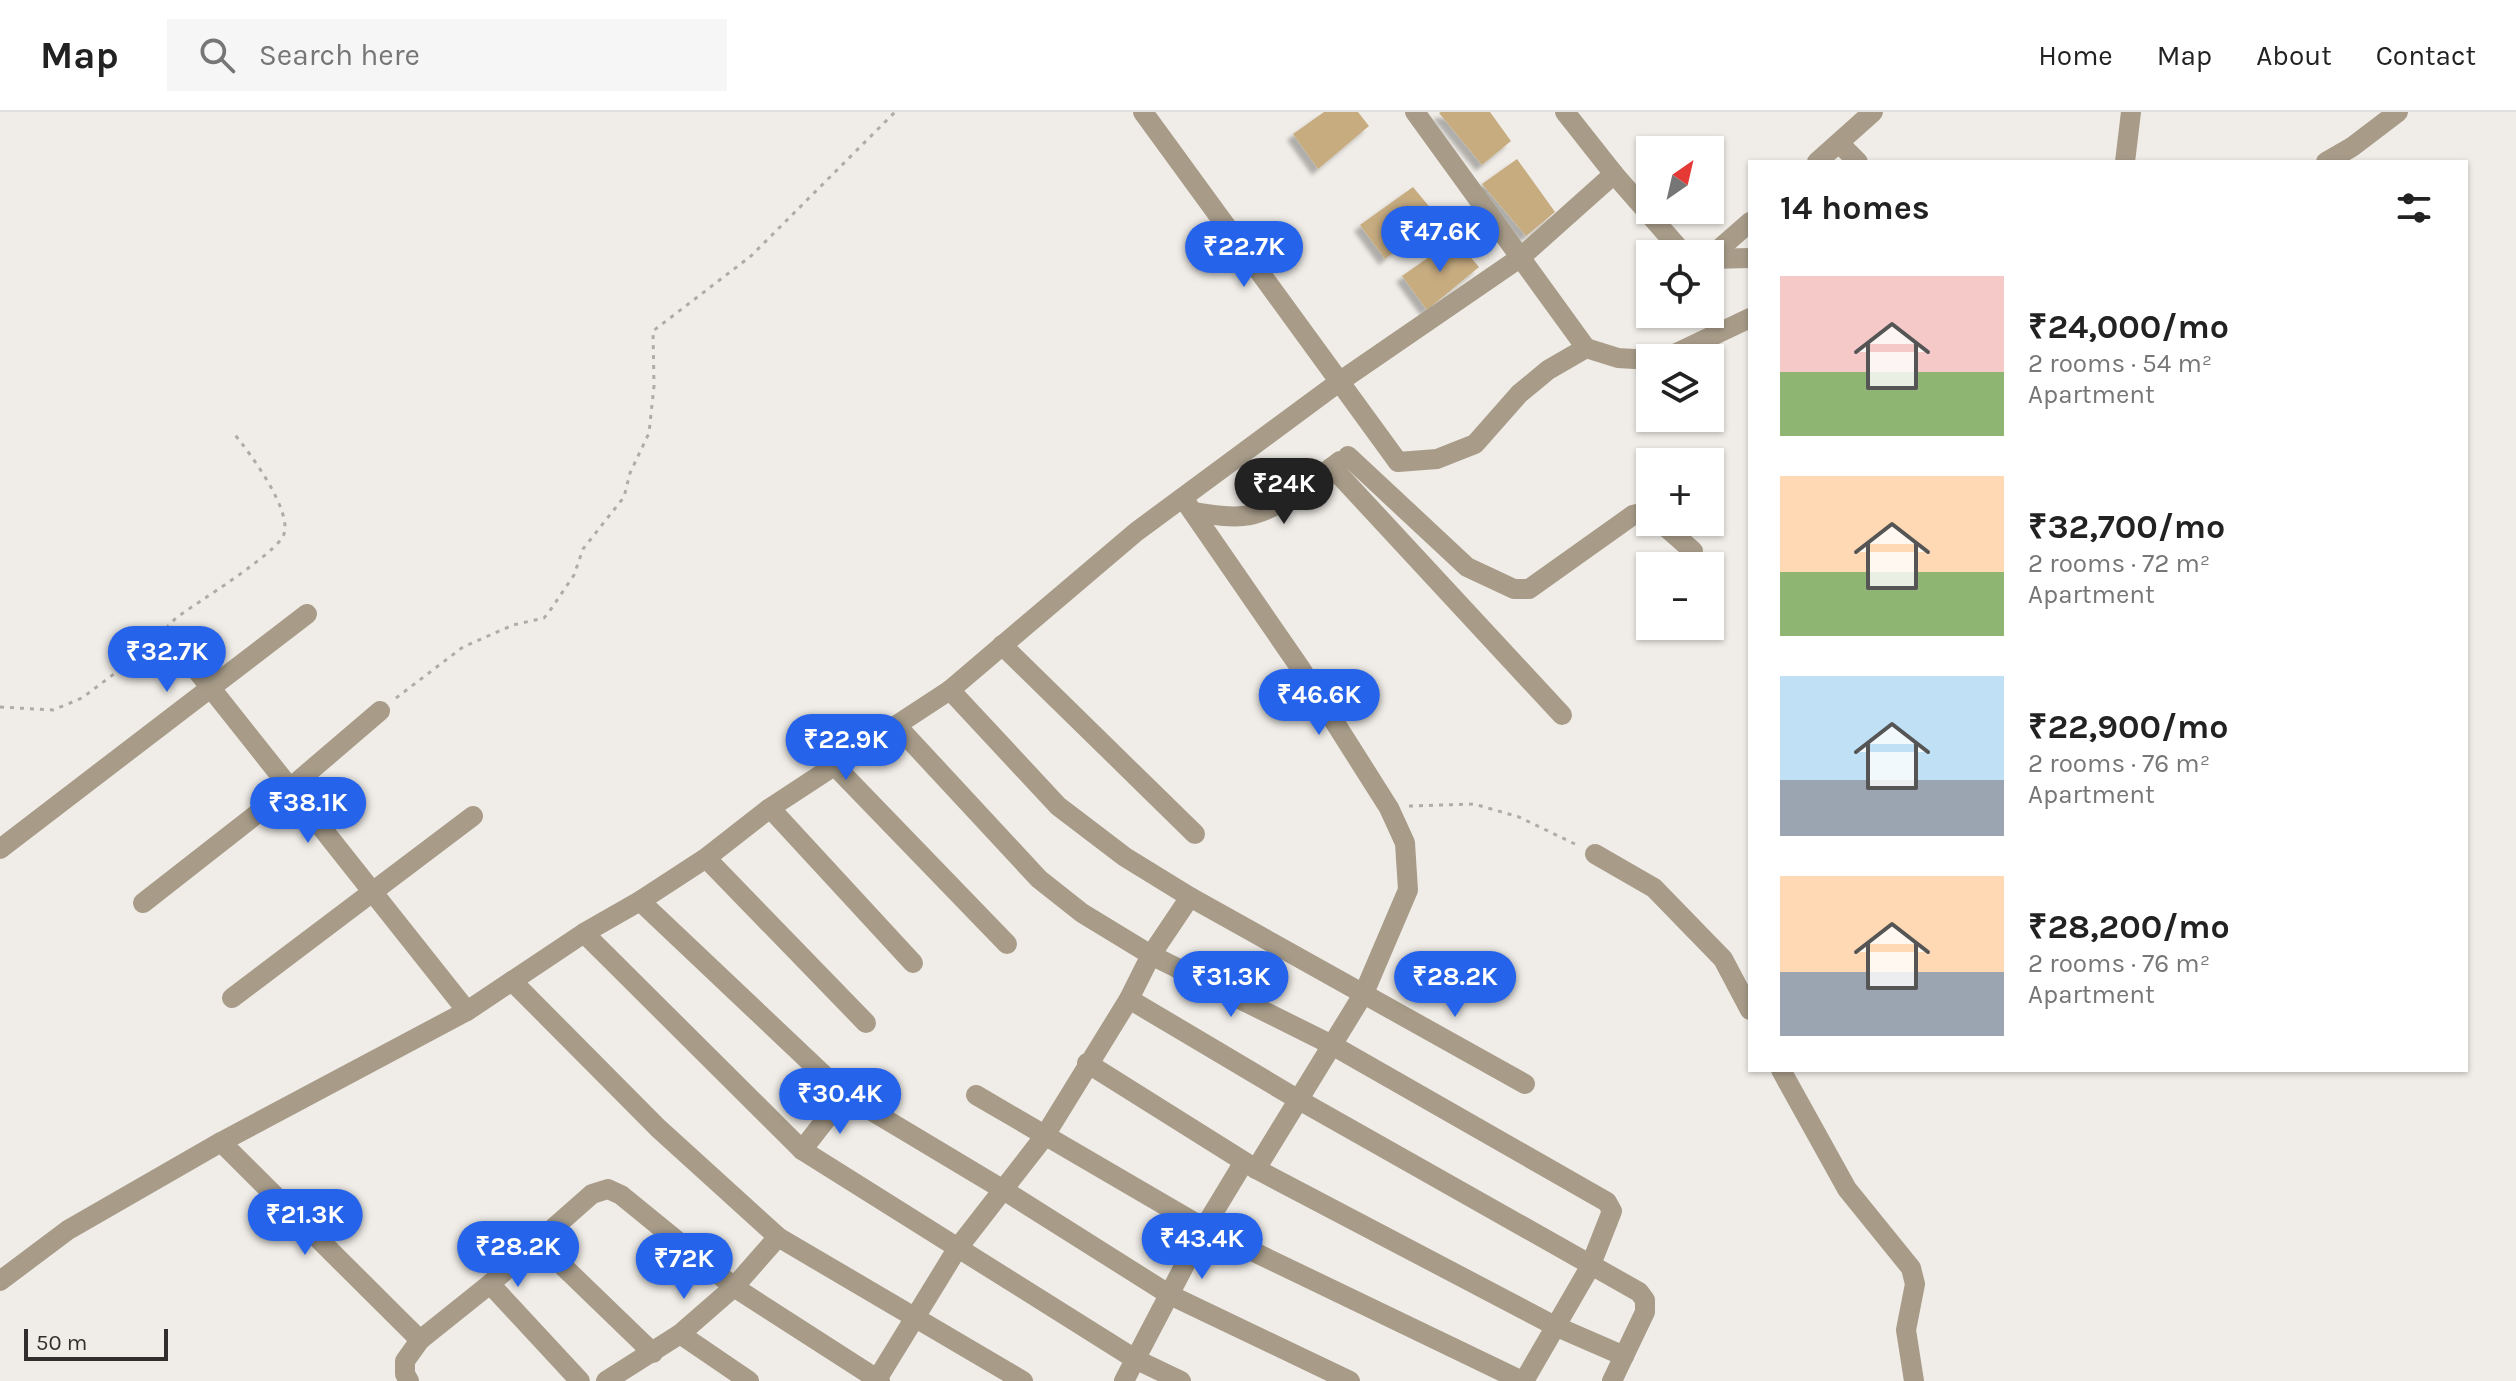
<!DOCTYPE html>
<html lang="en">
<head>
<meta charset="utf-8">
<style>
  body { margin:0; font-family:Karla,sans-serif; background:#f6f6f6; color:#222; height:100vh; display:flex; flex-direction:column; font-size:30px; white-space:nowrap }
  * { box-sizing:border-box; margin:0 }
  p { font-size:26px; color:#767676 }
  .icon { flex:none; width:44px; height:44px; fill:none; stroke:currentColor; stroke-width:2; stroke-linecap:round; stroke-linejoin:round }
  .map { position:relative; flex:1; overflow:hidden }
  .details { position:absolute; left:1748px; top:48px; width:720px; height:912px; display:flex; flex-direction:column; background:#fff; border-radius:0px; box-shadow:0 2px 6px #0004 }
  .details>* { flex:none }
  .needle { width:52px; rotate:34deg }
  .controls { position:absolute; left:1636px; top:24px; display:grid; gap:16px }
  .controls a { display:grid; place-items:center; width:88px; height:88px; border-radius:0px; background:#fff; box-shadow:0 2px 6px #0004; font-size:40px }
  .scale { position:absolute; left:24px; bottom:20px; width:144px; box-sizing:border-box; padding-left:8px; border:4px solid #312f2e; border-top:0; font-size:22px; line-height:28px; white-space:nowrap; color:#312f2e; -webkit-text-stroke:6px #f0ede8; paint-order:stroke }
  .price { position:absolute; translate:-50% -68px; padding:0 18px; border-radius:28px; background:#2563eb; color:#fff; font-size:26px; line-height:52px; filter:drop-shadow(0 2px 4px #0008) }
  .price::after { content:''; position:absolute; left:50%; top:48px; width:24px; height:18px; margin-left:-12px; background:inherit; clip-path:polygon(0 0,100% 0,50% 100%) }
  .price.on { background:#222; color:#fff }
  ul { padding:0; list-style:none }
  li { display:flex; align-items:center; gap:24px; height:200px; padding:0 32px }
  li span { display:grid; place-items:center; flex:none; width:224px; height:160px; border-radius:0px; color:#555 }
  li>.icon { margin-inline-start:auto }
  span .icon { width:96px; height:96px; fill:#fffc; stroke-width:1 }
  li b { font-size:34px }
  h2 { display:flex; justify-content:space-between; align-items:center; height:96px; padding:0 32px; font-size:34px }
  header { display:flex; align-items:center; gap:48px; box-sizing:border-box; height:112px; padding:0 40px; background:#fff; border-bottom:2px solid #e0e0e0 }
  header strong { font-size:38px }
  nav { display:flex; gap:44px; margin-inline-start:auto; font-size:28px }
  .search { width:560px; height:72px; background:#f6f6f6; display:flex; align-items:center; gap:20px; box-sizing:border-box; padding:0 28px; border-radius:0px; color:#767676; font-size:30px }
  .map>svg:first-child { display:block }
</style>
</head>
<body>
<header>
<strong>Map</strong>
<div class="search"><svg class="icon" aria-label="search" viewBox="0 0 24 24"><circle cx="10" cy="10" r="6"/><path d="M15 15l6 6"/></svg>Search here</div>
<nav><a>Home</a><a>Map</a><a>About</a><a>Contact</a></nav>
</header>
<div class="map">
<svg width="2516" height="1269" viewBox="0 0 2516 1269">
  <defs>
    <filter id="shadow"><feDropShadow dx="-6" dy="6" stdDeviation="2" flood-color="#0004"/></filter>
  </defs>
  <rect width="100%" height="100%" fill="#f0ede8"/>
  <g fill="#c7ac80" filter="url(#shadow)">
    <polygon points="1324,0 1358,0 1369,14 1318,57 1293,22"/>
    <polygon points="1441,0 1490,0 1511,29 1482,53 1439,1"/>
    <polygon points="1517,47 1555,100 1526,124 1482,72"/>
    <polygon points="1413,75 1437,104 1385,147 1360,113"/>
    <polygon points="1455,127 1479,155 1427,198 1402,164"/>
  </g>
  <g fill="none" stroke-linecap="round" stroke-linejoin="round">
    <g stroke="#afaca8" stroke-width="3" stroke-dasharray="4 6" stroke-linecap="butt">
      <path d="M170,526l-3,-4 1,-8 8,-8c20,-15 102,-65 108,-84 8,-24 -34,-81 -49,-99"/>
      <polyline points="396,586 463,535 513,513 544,506 549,500 574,463 583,437 624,385 630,361 649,321 654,274 653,219 751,144 895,0"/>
      <polyline points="0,595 53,598 82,586 167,522"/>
      <polyline points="1409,694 1474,692 1519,705 1577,733"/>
    </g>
    <g stroke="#a89c89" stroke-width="20">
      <polyline points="1143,0 1398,350 1437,347 1475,332 1519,282 1548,258 1586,236 1618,246 1650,248"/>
      <polyline points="1415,0 1586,236"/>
      <polyline points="1565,0 1614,62 1684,142"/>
      <polyline points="1839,31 1858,50"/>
      <polyline points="1817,50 1873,0"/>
      <polyline points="2125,50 2131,0"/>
      <polyline points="2326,50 2352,35 2398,0"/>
      <polyline points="1710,145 1750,110"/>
      <polyline points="1710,147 1750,146"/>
      <polyline points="1666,246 1750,206"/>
      <polyline points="1348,344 1467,455 1514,477 1529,477 1633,403 1641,401 1650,404"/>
      <polyline points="1332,355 1562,603"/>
      <polyline points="1183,386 1301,557 1389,696 1405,731 1408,778 1364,881 1256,1057"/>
      <path d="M1193,400c16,2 33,6 50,4 31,-2 72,-36 97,-55"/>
      <polyline points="1660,410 1693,439"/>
      <polyline points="1002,533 1195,722"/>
      <polyline points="183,541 467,899"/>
      <polyline points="950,578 1058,694 1125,745 1190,785 1525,972"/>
      <polyline points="897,614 1039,767 1082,801 1151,843 1332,933 1607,1090 1612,1099 1590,1155 1524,1269"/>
      <polyline points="833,652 1007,832"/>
      <polyline points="770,696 913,851"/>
      <polyline points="0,737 307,502"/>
      <polyline points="1595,742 1654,776 1723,847 1750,898"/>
      <polyline points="706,746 866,911"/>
      <polyline points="640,789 845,983 1002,1077 1170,1183 1350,1269"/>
      <polyline points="143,791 290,676 380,599"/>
      <polyline points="584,821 802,1038 1135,1247 1181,1269"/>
      <polyline points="512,869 658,1016 778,1125 1023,1269"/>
      <polyline points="232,886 473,704"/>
      <polyline points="1129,887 1299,988 1639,1180 1645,1188 1645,1200 1612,1269"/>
      <polyline points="1087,951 1256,1057 1555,1214 1624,1244"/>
      <polyline points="1781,958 1847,1077 1911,1156 1915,1172 1906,1218 1914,1269"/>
      <polyline points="976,983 1204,1116 1522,1269"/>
      <polyline points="221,1030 420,1228"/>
      <polyline points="802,1038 845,983"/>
      <polyline points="537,1129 653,1241"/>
      <polyline points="0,1169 68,1118 221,1030 467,899 584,821 640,789 706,746 770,696 950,578 1136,420 1339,270 1521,145 1614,62"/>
      <polyline points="490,1172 580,1269"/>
      <polyline points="680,1222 749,1269"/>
      <polyline points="409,1269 405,1262 405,1249 420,1228 490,1172 592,1082 608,1077 621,1083 734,1175 880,1269"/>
      <polyline points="606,1269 680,1222 734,1175 778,1125"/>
      <polyline points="876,1269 957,1137 1044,1025 1129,887 1151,843 1190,785"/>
      <polyline points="1124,1269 1204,1116 1244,1050"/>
    </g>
  </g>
</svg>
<div class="controls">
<a><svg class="needle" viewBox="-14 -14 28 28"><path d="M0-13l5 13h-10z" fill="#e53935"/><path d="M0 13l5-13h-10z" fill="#767676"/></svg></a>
<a><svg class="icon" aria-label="locate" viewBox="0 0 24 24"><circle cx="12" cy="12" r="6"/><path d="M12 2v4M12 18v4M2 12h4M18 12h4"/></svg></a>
<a><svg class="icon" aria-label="layers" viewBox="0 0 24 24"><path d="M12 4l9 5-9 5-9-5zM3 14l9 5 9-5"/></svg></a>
<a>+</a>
<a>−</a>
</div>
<div class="scale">50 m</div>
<b class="price" style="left:1440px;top:162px">₹47.6K</b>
<b class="price" style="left:1244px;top:177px">₹22.7K</b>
<b class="price on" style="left:1284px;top:414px">₹24K</b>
<b class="price" style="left:167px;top:582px">₹32.7K</b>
<b class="price" style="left:1319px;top:625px">₹46.6K</b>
<b class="price" style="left:846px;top:670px">₹22.9K</b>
<b class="price" style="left:308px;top:733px">₹38.1K</b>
<b class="price" style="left:1231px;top:907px">₹31.3K</b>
<b class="price" style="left:1455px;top:907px">₹28.2K</b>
<b class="price" style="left:840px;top:1024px">₹30.4K</b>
<b class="price" style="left:305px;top:1145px">₹21.3K</b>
<b class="price" style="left:1202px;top:1169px">₹43.4K</b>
<b class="price" style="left:518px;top:1177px">₹28.2K</b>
<b class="price" style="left:684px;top:1189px">₹72K</b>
<section class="details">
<h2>14 homes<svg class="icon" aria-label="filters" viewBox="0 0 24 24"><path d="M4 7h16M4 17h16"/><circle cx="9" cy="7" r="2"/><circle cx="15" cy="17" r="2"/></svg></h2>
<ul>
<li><span style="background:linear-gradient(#f6c9c9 60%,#8fb573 0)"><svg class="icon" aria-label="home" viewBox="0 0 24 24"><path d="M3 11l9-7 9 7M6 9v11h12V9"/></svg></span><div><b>₹24,000/mo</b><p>2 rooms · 54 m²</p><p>Apartment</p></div></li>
<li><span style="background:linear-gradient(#ffd9b3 60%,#8fb573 0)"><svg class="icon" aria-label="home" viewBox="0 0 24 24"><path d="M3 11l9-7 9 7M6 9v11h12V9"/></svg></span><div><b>₹32,700/mo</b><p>2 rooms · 72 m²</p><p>Apartment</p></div></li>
<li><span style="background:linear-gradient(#bfe0f5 65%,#9aa5b1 0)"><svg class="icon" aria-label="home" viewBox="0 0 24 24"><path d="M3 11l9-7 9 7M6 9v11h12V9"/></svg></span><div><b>₹22,900/mo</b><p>2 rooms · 76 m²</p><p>Apartment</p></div></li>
<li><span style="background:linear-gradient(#ffd9b3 60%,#9aa5b1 0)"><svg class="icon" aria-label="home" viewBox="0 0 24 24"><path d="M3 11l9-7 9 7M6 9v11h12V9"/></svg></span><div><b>₹28,200/mo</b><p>2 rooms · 76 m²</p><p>Apartment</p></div></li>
</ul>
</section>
</div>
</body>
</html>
